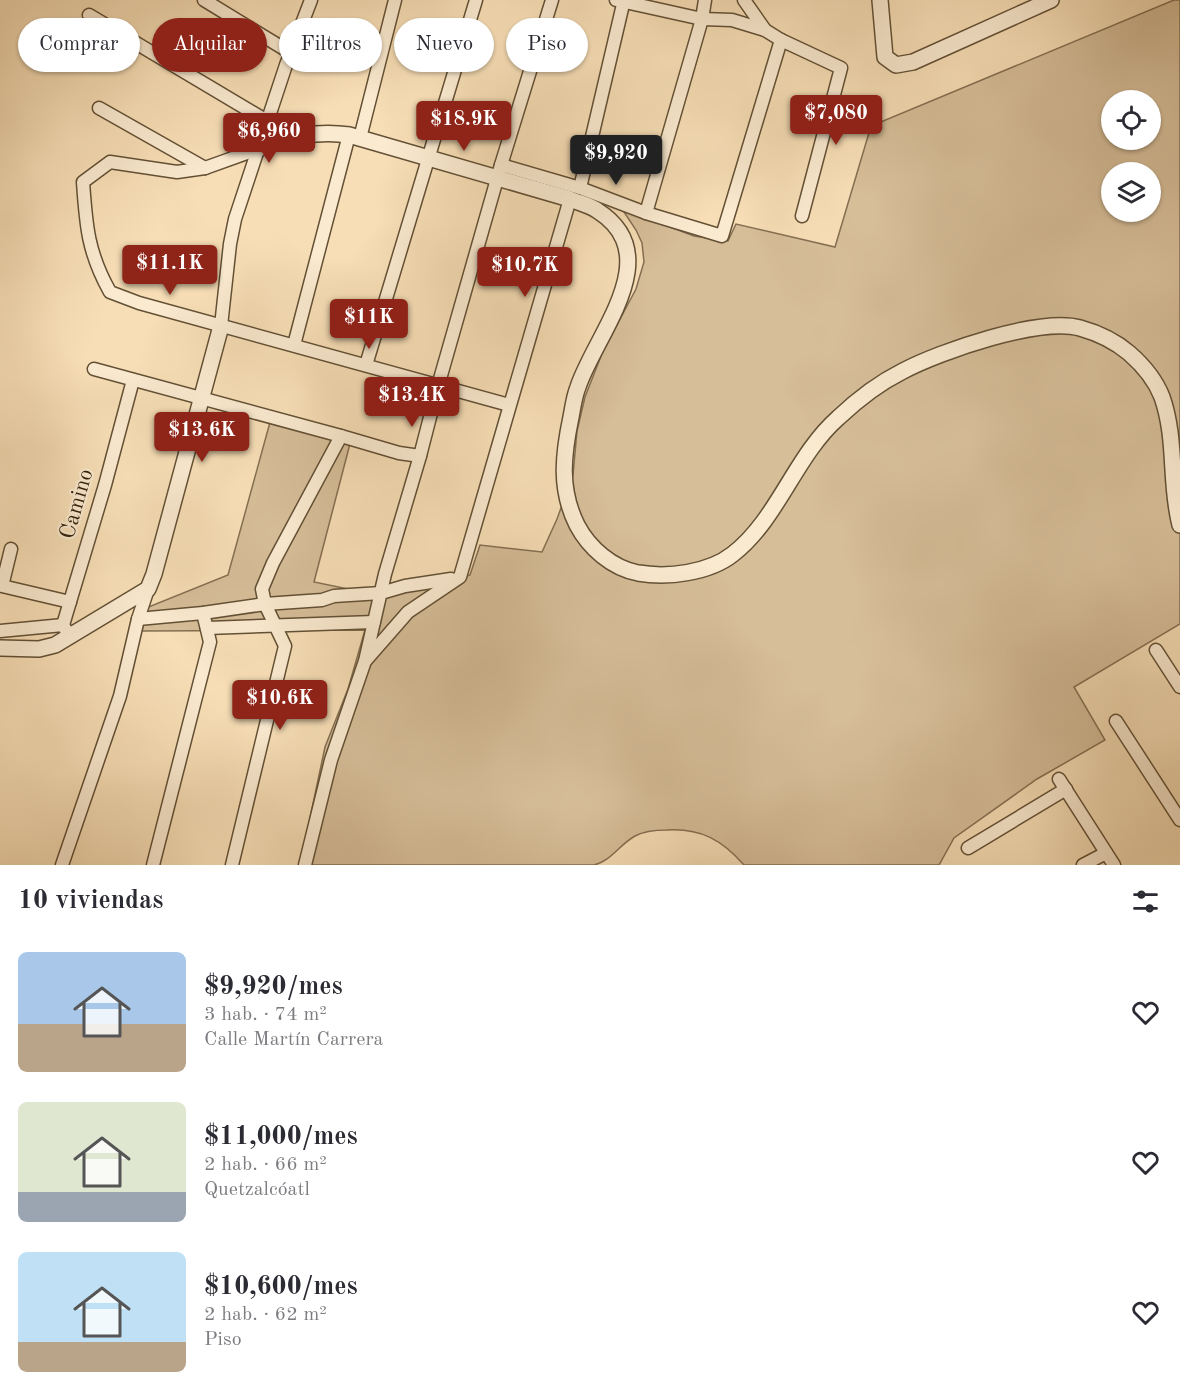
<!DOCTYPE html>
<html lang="es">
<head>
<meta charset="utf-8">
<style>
  body { margin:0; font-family:"Old Standard TT",serif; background:#f7f7f7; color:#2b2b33; height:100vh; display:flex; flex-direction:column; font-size:22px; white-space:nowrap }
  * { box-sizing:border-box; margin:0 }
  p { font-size:20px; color:#7c7c81 }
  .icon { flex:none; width:33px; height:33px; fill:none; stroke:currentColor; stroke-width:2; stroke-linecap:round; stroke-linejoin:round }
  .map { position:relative; height:865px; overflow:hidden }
  .sheet { display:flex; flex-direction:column; background:#fff; flex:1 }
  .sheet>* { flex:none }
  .top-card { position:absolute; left:18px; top:18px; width:600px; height:54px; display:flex; gap:12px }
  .controls { position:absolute; left:1101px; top:90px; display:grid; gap:12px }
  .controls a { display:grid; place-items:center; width:60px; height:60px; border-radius:50%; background:#fff; box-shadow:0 2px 4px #0004; font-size:30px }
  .price { position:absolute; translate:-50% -51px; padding:0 14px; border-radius:6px; background:#8f2418; color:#fff; font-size:20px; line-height:39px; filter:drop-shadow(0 2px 3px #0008) }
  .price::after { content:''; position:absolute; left:50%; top:36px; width:18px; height:14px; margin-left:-9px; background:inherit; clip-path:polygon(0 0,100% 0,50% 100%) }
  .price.selected { background:#222; color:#fff }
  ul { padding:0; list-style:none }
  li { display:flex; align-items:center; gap:18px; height:150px; padding:0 18px }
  li span { display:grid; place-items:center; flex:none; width:168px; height:120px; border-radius:9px; color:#555 }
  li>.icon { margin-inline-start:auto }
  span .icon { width:72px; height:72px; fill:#fffc; stroke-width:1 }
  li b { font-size:26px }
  h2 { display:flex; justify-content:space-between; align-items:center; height:72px; padding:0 18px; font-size:26px }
  .chip { padding:0 21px; border-radius:27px; background:#fff; box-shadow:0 2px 4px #0004; font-size:21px; line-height:54px }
  .chip.selected { background:#8f2418; color:#fff }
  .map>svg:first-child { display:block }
</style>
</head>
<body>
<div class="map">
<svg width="1180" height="865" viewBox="0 0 1180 865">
  <rect width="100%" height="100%" fill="#f7deb6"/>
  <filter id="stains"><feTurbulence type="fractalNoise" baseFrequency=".00333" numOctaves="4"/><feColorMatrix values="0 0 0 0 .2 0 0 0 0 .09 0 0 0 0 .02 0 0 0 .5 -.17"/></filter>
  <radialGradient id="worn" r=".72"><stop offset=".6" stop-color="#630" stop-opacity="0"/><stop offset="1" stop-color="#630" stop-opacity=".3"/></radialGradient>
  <path fill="#d6be99" stroke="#846f52" stroke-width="1.5" fill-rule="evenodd" d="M1174,0h6v624l-106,63 31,53 -68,39 -83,59 -15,27h-195c-22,-25 -43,-37 -77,-35 -11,0 -23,1 -32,6 -16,9 -24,25 -41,29h-294l25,-118 23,-58 17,-59 -223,1 4,-23 82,-33 44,-160 80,21 -38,146 63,13 56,-7 37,-13 10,-30 62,7 15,-33 16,-44 4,-44 8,-34 18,-46 33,-62 8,-27 -2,-19 -6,-13 -14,-21 72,27 34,5 8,-17 99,23 36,-121zM1112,100h38v40h-38zM1112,172h38v40h-38z"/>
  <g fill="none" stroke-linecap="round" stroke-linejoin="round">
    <g stroke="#635035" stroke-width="15">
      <g id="minor">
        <polyline points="204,0 291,53"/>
        <polyline points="616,0 702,19 732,20 765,30 781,40 841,68 802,216"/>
        <polyline points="744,0 765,30"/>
        <polyline points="89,15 267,121"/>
        <polyline points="99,108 205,168"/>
        <polyline points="360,138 395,0"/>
        <path d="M258,149l-53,19 -28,4 -67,-10 -27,20c3,44 5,71 27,110l29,11 370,102"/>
        <polyline points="501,165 580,188 646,213 722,236 781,40"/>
        <polyline points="580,188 624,0"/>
        <polyline points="646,213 702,19 705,0"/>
        <polyline points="221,326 230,244 235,219 286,65 311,0"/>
        <polyline points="294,345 349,135"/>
        <polyline points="366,365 476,0"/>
        <polyline points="94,369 341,436 399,453 420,456"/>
        <polyline points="11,549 2,586 70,602"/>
        <polyline points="138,619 203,613 265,604 322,600 334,596 381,593 405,586 451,579"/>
        <polyline points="207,628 374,622"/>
        <polyline points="0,631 63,625"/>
        <polyline points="70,637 63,625 105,485 133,380"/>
        <polyline points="1156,650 1180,687"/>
        <polyline points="366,660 408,612 460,577 570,199"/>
        <polyline points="1116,721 1180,820"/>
        <polyline points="1059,779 1114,865"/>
        <polyline points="968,848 1066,789"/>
        <polyline points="62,865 120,696 138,619 148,589"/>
        <polyline points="153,865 210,642 203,613"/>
        <polyline points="232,865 285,646 265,604 262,589 273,563 341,436"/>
        <polyline points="305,865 331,760 365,661 385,574 420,456 438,386 501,165 552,0"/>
        <polyline points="1083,865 1106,853"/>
      </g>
    </g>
    <g stroke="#635035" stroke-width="18">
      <g id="tertiary">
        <polyline points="880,0 885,57 896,65 913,62 1051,0"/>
        <path d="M258,149c30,-12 59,-19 91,-14l221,64c9,4 20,6 28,12 70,45 -3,124 -20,176 -4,10 -5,20 -7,30 -8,38 -12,72 6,108 12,23 35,43 61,48 30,5 71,0 95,-19 45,-35 62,-98 105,-136 19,-18 41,-35 65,-47 38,-20 137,-54 177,-43 18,5 36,14 49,25 15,13 26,26 33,44 15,43 7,86 18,128"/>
        <polyline points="0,648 39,649 55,645 148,589 154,574 221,326"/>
      </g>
    </g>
    <use href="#minor" stroke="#faead0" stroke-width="12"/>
    <use href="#tertiary" stroke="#faead0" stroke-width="15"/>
  </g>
  <g text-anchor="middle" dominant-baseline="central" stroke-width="4.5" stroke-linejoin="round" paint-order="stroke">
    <g font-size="22" fill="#32200a" stroke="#faead0">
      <text transform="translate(77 504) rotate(-74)">Camino</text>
    </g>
  </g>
  <rect width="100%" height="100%" filter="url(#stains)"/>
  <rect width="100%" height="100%" fill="url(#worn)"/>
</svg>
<div class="controls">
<a><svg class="icon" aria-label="locate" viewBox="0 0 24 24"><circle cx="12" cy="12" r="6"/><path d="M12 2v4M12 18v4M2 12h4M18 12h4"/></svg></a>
<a><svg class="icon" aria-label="layers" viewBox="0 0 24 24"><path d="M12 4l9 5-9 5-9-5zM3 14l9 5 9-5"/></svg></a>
</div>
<b class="price" style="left:836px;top:146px">$7,080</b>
<b class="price" style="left:464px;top:152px">$18.9K</b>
<b class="price" style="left:269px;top:164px">$6,960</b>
<b class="price selected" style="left:616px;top:186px">$9,920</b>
<b class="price" style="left:170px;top:296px">$11.1K</b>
<b class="price" style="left:525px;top:298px">$10.7K</b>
<b class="price" style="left:369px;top:350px">$11K</b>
<b class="price" style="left:412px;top:428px">$13.4K</b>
<b class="price" style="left:202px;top:463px">$13.6K</b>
<b class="price" style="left:280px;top:731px">$10.6K</b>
<div class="top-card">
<a class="chip">Comprar</a>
<a class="chip selected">Alquilar</a>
<a class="chip">Filtros</a>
<a class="chip">Nuevo</a>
<a class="chip">Piso</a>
</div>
</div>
<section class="sheet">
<h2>10 viviendas<svg class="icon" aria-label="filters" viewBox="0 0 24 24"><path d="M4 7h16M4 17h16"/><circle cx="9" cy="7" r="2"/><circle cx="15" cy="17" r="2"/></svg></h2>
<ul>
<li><span style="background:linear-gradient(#a9c7e8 60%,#b9a48a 0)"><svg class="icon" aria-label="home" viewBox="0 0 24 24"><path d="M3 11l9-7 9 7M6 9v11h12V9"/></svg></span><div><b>$9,920/mes</b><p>3 hab. · 74 m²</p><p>Calle Martín Carrera</p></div><svg class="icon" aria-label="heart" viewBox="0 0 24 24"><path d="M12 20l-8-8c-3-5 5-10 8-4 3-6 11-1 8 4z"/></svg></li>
<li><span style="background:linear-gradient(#dfe7d0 75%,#9aa5b1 0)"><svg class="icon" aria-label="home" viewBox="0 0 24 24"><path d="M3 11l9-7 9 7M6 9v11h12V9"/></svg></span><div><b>$11,000/mes</b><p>2 hab. · 66 m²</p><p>Quetzalcóatl</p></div><svg class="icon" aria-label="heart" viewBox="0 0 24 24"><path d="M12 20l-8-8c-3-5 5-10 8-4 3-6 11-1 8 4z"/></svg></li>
<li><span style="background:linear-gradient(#bfe0f5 75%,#b9a48a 0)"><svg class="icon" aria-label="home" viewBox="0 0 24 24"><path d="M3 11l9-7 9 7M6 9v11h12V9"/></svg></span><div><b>$10,600/mes</b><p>2 hab. · 62 m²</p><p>Piso</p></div><svg class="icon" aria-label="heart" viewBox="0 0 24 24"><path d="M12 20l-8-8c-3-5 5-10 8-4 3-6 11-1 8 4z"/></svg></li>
</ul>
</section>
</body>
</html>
